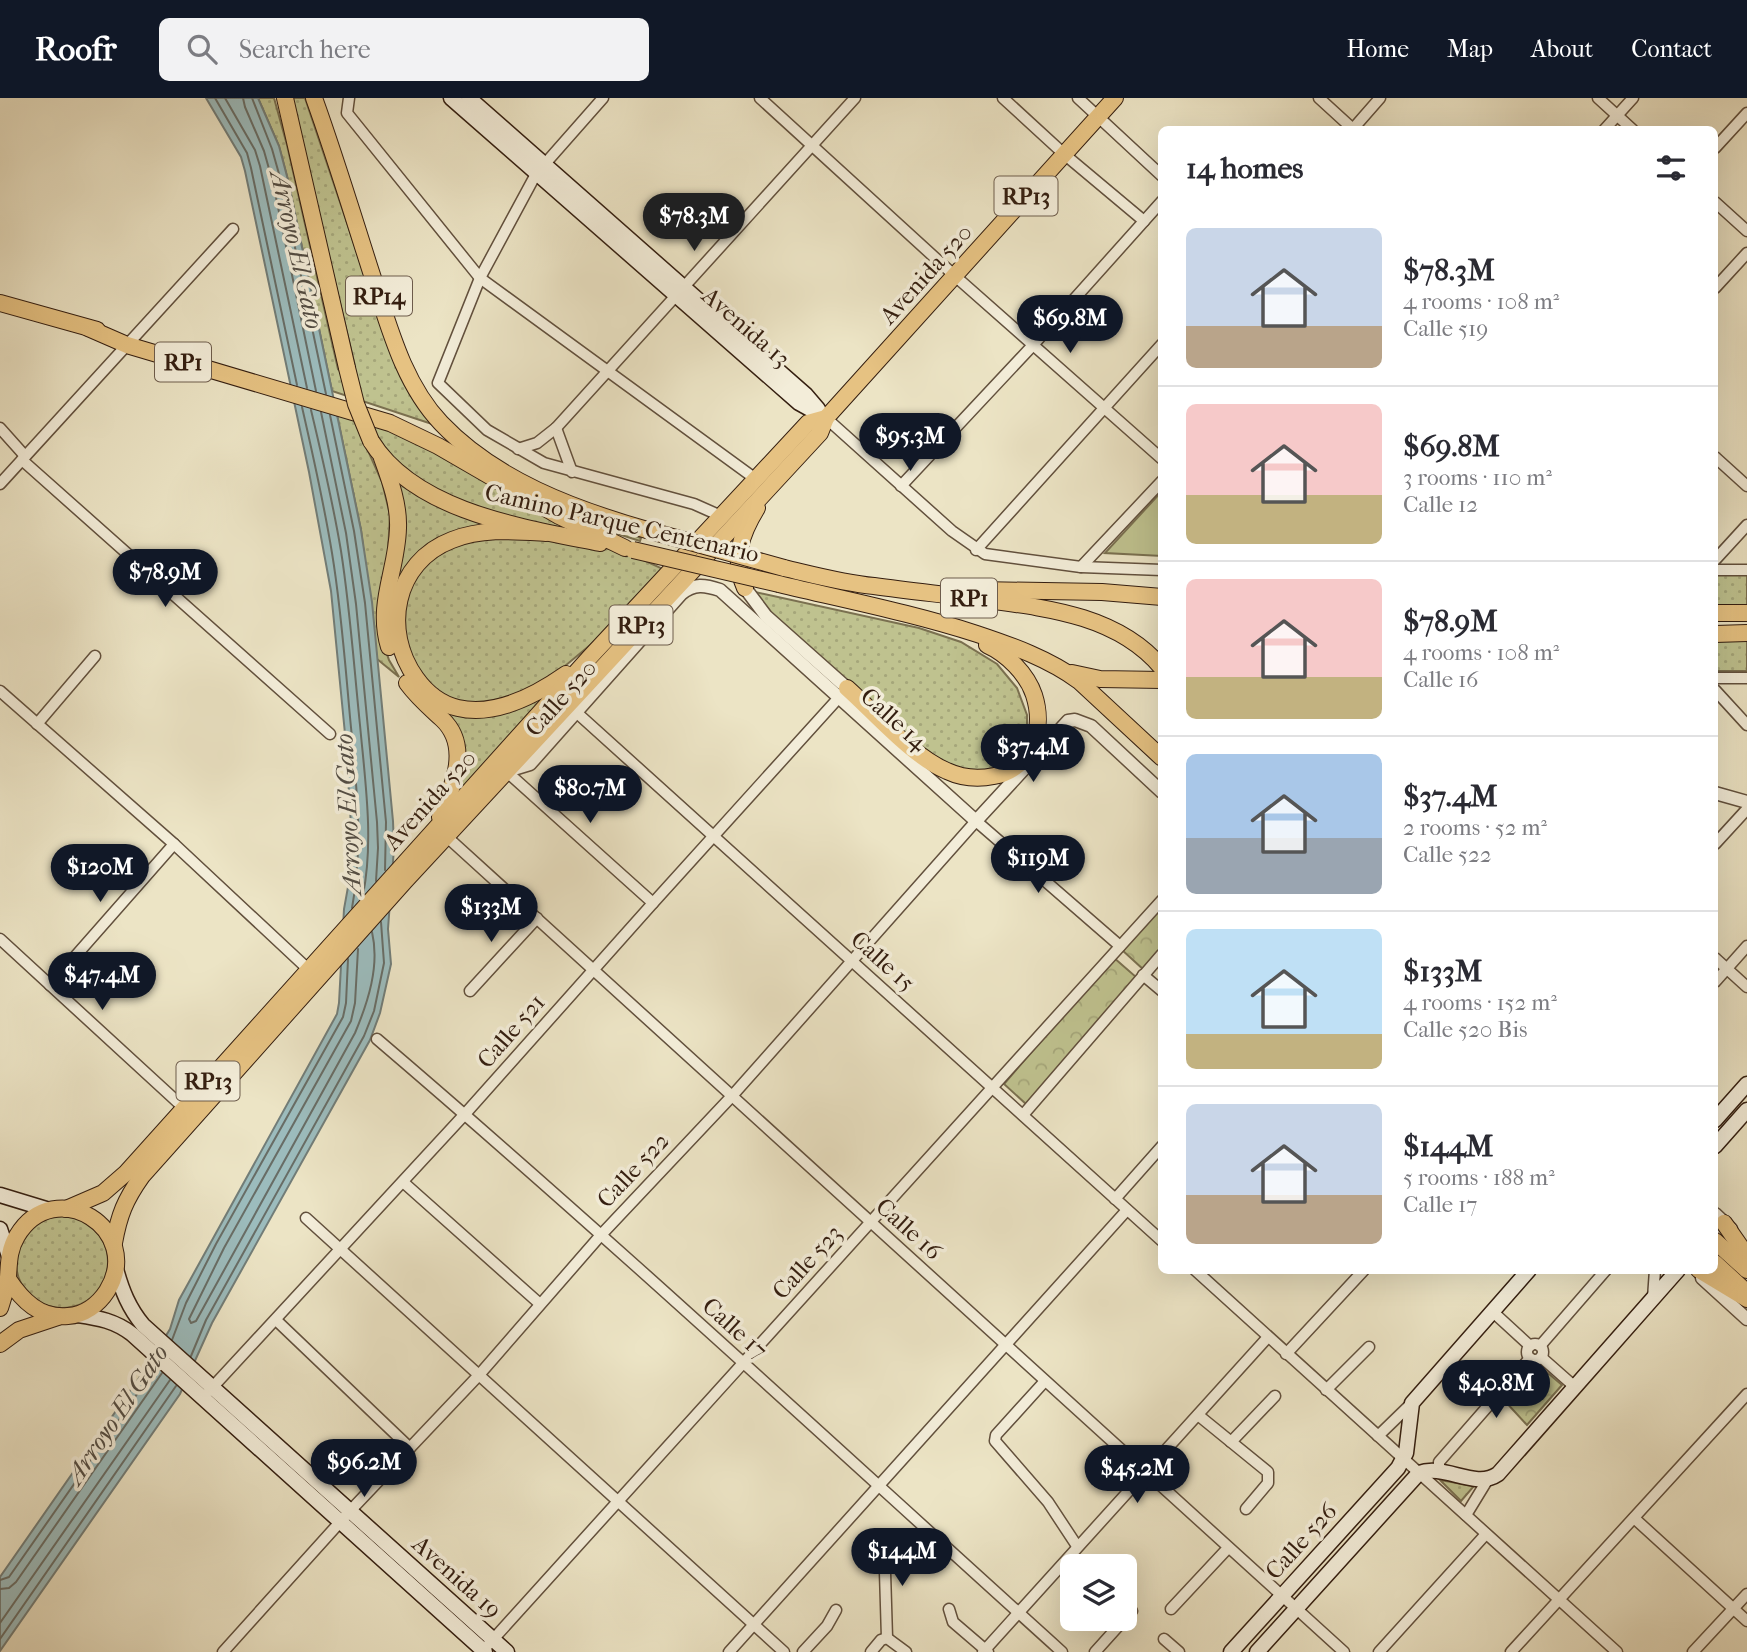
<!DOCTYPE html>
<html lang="en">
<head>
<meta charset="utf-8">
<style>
  body { margin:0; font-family:"IM FELL French Canon",serif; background:#f2f2f3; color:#2b2b33; height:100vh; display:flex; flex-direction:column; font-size:26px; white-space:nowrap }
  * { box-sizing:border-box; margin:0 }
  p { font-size:23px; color:#7c7c81 }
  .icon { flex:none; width:38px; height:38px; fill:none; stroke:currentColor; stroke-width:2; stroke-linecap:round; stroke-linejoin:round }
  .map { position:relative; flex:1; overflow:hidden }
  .sheet { position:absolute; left:1158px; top:28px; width:560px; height:1148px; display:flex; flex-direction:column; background:#fff; border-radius:10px; box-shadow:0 7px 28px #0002 }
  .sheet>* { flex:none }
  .tools { position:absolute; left:1060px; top:1456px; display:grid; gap:14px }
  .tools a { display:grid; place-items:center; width:77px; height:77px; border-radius:10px; background:#fff; box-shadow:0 7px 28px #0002; font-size:35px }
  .price { position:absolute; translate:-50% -60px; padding:0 16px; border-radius:24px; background:#111827; color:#fff; font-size:23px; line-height:46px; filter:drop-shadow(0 2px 4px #0008) }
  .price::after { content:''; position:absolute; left:50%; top:42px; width:21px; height:16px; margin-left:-10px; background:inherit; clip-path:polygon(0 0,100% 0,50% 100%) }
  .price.on { background:#222; color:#fff }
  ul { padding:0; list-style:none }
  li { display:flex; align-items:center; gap:21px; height:175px; padding:0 28px }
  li+li { border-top:2px solid #e1e1e2 }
  li span { display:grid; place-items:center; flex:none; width:196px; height:140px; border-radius:10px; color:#555 }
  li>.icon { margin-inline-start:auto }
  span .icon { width:84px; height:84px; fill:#fffc; stroke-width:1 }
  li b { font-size:30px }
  h2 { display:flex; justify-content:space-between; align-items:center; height:84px; padding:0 28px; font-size:30px }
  header { display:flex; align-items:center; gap:42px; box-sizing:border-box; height:98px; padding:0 35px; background:#111827; color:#fff }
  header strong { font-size:33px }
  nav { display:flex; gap:38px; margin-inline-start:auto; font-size:24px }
  .search { width:490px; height:63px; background:#f2f2f3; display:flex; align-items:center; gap:18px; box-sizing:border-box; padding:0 24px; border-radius:10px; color:#7c7c81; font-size:26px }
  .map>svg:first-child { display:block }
</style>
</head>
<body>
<header>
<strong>Roofr</strong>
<div class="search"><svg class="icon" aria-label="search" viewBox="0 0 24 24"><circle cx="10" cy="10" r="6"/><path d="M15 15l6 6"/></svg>Search here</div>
<nav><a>Home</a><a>Map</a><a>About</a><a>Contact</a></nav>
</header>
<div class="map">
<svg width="1747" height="1554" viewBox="0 0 1747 1554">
  <defs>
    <pattern id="grass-dots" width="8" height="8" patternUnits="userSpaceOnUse" patternTransform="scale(1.75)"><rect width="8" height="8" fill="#bfc28f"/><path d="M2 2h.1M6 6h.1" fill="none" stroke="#a5a67a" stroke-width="1.8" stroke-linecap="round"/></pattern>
    <pattern id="forest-crowns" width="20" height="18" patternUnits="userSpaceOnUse" patternTransform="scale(1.75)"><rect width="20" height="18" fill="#bfc28f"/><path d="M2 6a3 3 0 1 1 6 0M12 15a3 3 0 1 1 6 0" fill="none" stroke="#a5a67a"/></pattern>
  </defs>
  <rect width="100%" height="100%" fill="#ece4c5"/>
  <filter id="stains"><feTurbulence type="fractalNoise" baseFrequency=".00286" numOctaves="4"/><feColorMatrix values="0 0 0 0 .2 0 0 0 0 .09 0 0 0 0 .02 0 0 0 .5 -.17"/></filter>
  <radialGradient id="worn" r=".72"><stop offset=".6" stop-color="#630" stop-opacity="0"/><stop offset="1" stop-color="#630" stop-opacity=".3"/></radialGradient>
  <g fill="url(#grass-dots)" stroke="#7a7050" stroke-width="2">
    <polygon points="258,0 274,0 287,47 338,271 355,268 291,0 305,0 382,229 432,326 332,293 288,82 279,48"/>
    <path d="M336,312l64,21 179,101c-69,-16 -162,-26 -200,-94l-14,6 17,38 8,33 -7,127 6,18 10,17 -22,-18 -16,-129z"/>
    <path d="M396,382c33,28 71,36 112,46l-91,32 -21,90 60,64 96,-23 -102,117 13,-45 -69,-113z"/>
    <polygon points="550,405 641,440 640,443 593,428"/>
    <polygon points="483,434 539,438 626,454 663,471 595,543 547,583 496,605 460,606 427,586 406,555 402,529 406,498 420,471 443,449"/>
    <rect x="1715" y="477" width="32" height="31"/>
    <polygon points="755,494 919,530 961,544 997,566 1017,590 1027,617 1027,641 1012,659 997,670 980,675 951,670 929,657 769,513"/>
    <rect x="1715" y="542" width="32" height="31"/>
    <circle cx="62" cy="1164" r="46"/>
    <polygon points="1440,1382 1474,1388 1461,1403"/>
  </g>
  <g fill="url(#forest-crowns)" stroke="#7a7050" stroke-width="2">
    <polygon points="1162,807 1162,852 1144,872 1122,852"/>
    <polygon points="1113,859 1136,879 1026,1006 1004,986"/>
    <polygon points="1535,1264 1562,1287 1527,1327 1503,1301"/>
  </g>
  <polygon fill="#bfc28f" stroke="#7a7050" stroke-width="2" points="1162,393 1162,458 1105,455"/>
  <polygon fill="#9cbcbd" stroke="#727d78" stroke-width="2" points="206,0 258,0 279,48 288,82 361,432 372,504 393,723 394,750 388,831 391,866 380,915 370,942 212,1225 180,1296 0,1553 0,1479 148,1267 170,1231 179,1202 337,916 339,905 344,811 352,767 352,744 346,646 331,493 309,374 245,73 241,59"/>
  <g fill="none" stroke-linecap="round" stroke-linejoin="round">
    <g stroke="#686d66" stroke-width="2">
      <polyline points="215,0 247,55 251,70 297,287"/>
      <polyline points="225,0 255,52 260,68 307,290"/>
      <polyline points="243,0 245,9 264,53 273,85 316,293"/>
      <polyline points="252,0 272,51 281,83 326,296"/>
      <path d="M302,309c11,48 22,97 30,146 9,54 13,109 18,164 6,63 14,127 2,191"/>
      <path d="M311,312c11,46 22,93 30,141 9,57 13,116 19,174 5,55 14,115 3,170"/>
      <polyline points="321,314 346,435 356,506 377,724 378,750 376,783"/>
      <polyline points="330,317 354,433 365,505 386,724 385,772"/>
      <path d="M358,851l-3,54 -4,18 -127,227 -35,71 2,4 5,-2 159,-288c13,-31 25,-67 17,-101"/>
      <polyline points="172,1242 186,1205 216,1146 343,919 346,905 348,861"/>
      <polyline points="191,1258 206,1222 364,938 374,913 384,865 381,824"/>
      <polyline points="0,1482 9,1479 156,1269"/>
      <polyline points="0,1491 9,1490 16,1484 162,1275"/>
      <polyline points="0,1525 170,1282"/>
      <polyline points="0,1541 176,1288"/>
    </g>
    <g stroke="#62503d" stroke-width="13">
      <g id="minor">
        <polyline points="349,0 347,15 480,180 757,382"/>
        <polyline points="603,0 536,76 480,180 438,285 487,332 544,365 694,406 721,418"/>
        <polyline points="760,0 955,178 1162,361"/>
        <polyline points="1003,0 1064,56 1144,123"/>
        <polyline points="1078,0 1162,78"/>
        <polyline points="1319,0 1354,32"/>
        <polyline points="1598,0 1633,32"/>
        <polyline points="1352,32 1380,0"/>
        <polyline points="1604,32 1633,0"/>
        <polyline points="1715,50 1747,15"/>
        <polyline points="1715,104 1747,133"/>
        <polyline points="1715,190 1747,155"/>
        <polyline points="826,320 952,433 985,456 1081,469 1162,472"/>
        <polyline points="0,330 25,358"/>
        <polyline points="556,330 572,374"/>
        <polyline points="518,351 537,345 556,330 855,0"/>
        <polyline points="1715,359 1747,388"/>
        <polyline points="22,362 330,636"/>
        <polyline points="0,386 233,131"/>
        <polyline points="901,388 1034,246 1162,103"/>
        <polyline points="976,452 1162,246"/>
        <polyline points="1715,462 1747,427"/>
        <polyline points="1081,469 1162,383"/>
        <polyline points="1715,472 1747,472"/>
        <polyline points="1715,580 1747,580"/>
        <polyline points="1715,592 1747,627"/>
        <polyline points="0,593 174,746 309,872"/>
        <polyline points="576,614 1162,1143"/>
        <polyline points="37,626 95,558"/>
        <polyline points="506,673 653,805"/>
        <polyline points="446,738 1344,1554"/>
        <polyline points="1715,746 1747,711"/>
        <polyline points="0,841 184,1010"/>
        <polyline points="1715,860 1747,889"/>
        <polyline points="1143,877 1162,893"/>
        <polyline points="1715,884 1747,848"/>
        <polyline points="50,887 174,746"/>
        <polyline points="470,893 537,820"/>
        <path d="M377,941c233,199 458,408 685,613"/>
        <polyline points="1023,1017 1162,856"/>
        <polyline points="403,1084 540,1206"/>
        <polyline points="1115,1101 1162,1048"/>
        <polyline points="306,1120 784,1554"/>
        <polyline points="1195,1172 1617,1554"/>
        <polyline points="1653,1200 1655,1172"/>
        <polyline points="1493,1214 1530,1248"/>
        <polyline points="276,1222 410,1350"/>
        <circle cx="1535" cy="1254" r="8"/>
        <polyline points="1540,1248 1606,1172"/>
        <polyline points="1286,1256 1364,1172"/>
        <polyline points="1541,1259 1575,1289"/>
        <polyline points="1045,1283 996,1337 995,1343 1048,1404 1077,1448"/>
        <polyline points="1326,1292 1369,1249"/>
        <polyline points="209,1293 465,1016 653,805 843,595"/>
        <polyline points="1198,1317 1268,1374 1268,1385 1246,1411"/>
        <polyline points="1378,1338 1412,1305"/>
        <polyline points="1231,1344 1275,1298"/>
        <polyline points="1439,1372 1439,1364 1530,1260"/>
        <polyline points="1466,1417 1488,1381"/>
        <polyline points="1634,1420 1747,1523"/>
        <polyline points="884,1441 887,1540"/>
        <polyline points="949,1511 953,1524 988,1554"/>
        <polyline points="1171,1511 1228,1450"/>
        <polyline points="1164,1541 1179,1554"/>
        <polyline points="488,1547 1162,802"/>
        <polyline points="223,1554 350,1413 479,1277 600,1138 732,998 976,723 1120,848"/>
        <polyline points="729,1554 1127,1112"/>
        <polyline points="803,1554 827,1528 836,1512"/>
        <polyline points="871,1554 881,1542 887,1540 906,1554"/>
        <polyline points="983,1554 1268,1239"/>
        <polyline points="1095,1554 1132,1513"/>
        <polyline points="1379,1554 1486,1436"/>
        <polyline points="1511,1554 1747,1296"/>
        <polyline points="1693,1554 1747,1496"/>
      </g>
    </g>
    <g stroke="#62503d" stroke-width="15">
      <g id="tertiary">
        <polyline points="745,490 766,518 847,590"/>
        <path d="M507,673l23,-7 151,-170c13,-11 24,-9 39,-4l256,231 92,-100 7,-1 16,6 71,66"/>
        <polyline points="1715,695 1747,704"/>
        <polyline points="1715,1116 1731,1131"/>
        <polyline points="1702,1180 1747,1221"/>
      </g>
    </g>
    <g stroke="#341e10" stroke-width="17">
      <g id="secondary">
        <polyline points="451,0 799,305 826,320"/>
        <polyline points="469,0 806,297 818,311"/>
        <polyline points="1715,1022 1747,986"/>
        <polyline points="1715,1048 1747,1012"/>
        <polyline points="0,1097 46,1111"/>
        <polyline points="0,1131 9,1158"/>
        <path d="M116,1171c6,22 13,39 27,56l364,327"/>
        <path d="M78,1217c21,3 37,6 54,19l353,318"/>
        <polyline points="1231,1554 1398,1370 1406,1355 1412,1305 1529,1172"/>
        <path d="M1257,1554l162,-179c25,-10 56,17 79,1l180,-204"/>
      </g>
    </g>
    <g stroke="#341e10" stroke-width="18">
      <g id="primary">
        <polyline points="285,0 347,270"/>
        <path d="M314,0c21,58 39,118 58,177 17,51 31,108 69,148 54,57 133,86 206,107"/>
        <polyline points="0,205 97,232"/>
        <polyline points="88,230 127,247 390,325 438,348 559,418 625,450"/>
        <path d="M371,343c44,71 154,87 229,102"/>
        <path d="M382,360c8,22 17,46 16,70 -1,43 -22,75 -9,119"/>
        <path d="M546,435c-32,-2 -64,-5 -94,7 -58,22 -70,91 -36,138 10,14 24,26 42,30 38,9 78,-13 108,-34"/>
        <path d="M784,470c30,7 59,15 90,18 37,5 74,9 112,14 62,8 133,16 176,68"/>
        <path d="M779,486c66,16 133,29 198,50 36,12 72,25 102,47l83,77"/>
        <path d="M745,490c-13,-29 -4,-54 12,-80"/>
        <polyline points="979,492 1102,494 1162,499"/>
        <polyline points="1715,515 1747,515"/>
        <polyline points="1715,536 1747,535"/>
        <polyline points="1072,575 1100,581 1162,582"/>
        <path d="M407,585c11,15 22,24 35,36 29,27 11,67 -2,98"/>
        <path d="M847,590c28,25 66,69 100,83 15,7 32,8 47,5 38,-7 51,-47 40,-81 -7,-21 -27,-41 -47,-50"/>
        <polyline points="66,1111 103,1095 126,1075 590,559 808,325 826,320"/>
        <polyline points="1724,1125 1747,1158"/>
        <polyline points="1715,1143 1747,1172"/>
        <path d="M114,1145c5,-28 11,-43 28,-67l263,-295 415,-448 6,-15 289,-320"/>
        <polyline points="1715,1165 1742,1190"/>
        <polyline points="1699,1172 1747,1201"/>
        <path d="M0,1210c3,-10 7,-21 8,-31 1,-15 1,-28 9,-41 38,-63 128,-6 90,55 -9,14 -23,24 -39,25 -28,3 -46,-16 -60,-37"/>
        <polyline points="0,1246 19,1232 58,1219"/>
      </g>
    </g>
    <use href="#minor" stroke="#f3edd9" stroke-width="10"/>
    <use href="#tertiary" stroke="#f3edd9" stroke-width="12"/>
    <use href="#secondary" stroke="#f3edd9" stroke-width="14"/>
    <use href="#primary" stroke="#e6c282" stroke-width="16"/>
    <g stroke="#341e10" stroke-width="18" stroke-linecap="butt">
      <g id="primary-bridge">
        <polyline points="347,270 356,306 371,343"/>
        <polyline points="647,432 784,470"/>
        <polyline points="633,452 779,486"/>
      </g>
    </g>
    <use href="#primary-bridge" stroke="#e6c282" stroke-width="16"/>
  </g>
  <g text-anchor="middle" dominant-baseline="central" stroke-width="7" stroke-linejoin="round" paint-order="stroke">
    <g fill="#f3edd9" stroke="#6d5c4c" stroke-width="2">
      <rect x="994.5" y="78.5" width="63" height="39" rx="5"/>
      <rect x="346" y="178.5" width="66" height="39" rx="5"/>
      <rect x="155" y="244.5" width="56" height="39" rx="5"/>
      <rect x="941" y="480.5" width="56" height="39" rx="5"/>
      <rect x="609.5" y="507.5" width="63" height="39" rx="5"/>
      <rect x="176.5" y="963.5" width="63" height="39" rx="5"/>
    </g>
    <g font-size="23" font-weight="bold" fill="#341e10">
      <text x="1026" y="98">RP13</text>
      <text x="379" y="198">RP14</text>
      <text x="183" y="264">RP1</text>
      <text x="969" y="500">RP1</text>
      <text x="641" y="527">RP13</text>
      <text x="208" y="983">RP13</text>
    </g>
    <g font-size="24" fill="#341e10" stroke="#f3edd9">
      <text transform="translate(926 176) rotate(-48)">Avenida 520</text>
      <text transform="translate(746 229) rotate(41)">Avenida 13</text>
      <text transform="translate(622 425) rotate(13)">Camino Parque Centenario</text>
      <text transform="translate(561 600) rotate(-48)">Calle 520</text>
      <text transform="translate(894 621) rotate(42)">Calle 14</text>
      <text transform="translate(430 702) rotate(-48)">Avenida 520</text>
      <text transform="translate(883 863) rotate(42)">Calle 15</text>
      <text transform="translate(511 933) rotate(-49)">Calle 521</text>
      <text transform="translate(633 1072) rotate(-47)">Calle 522</text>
      <text transform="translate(909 1131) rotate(42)">Calle 16</text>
      <text transform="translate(807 1164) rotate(-48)">Calle 523</text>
      <text transform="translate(735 1230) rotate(42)">Calle 17</text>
      <text transform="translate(1301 1443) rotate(-48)">Calle 526</text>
      <text transform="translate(457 1479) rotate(42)">Avenida 19</text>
    </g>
    <g font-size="26" font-style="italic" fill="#534d44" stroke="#f3edd9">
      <text transform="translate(297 152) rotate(77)">Arroyo El Gato</text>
      <text transform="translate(348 716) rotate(-93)">Arroyo El Gato</text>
      <text transform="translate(117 1316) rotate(-56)">Arroyo El Gato</text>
    </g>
  </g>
  <rect width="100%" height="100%" filter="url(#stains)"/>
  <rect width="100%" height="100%" fill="url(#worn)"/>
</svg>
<div class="tools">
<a><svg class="icon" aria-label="layers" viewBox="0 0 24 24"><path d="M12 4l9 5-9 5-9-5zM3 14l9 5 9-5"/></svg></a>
</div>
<b class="price on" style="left:694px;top:155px">$78.3M</b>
<b class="price" style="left:1070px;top:257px">$69.8M</b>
<b class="price" style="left:910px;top:375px">$95.3M</b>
<b class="price" style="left:165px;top:511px">$78.9M</b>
<b class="price" style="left:1033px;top:686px">$37.4M</b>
<b class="price" style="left:590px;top:727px">$80.7M</b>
<b class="price" style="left:1038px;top:797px">$119M</b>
<b class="price" style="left:100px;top:806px">$120M</b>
<b class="price" style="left:491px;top:846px">$133M</b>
<b class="price" style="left:102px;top:914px">$47.4M</b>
<b class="price" style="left:1496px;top:1322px">$40.8M</b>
<b class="price" style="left:364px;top:1401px">$96.2M</b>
<b class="price" style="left:1137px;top:1407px">$45.2M</b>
<b class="price" style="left:902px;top:1490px">$144M</b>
<section class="sheet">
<h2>14 homes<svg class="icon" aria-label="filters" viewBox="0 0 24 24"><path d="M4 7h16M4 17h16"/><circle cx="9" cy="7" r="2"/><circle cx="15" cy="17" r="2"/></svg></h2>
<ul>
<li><span style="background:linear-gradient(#c9d6e8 70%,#b9a48a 0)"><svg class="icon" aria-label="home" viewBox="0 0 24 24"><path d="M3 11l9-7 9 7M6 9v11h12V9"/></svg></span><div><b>$78.3M</b><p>4 rooms · 108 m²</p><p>Calle 519</p></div></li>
<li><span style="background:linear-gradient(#f6c9c9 65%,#c2b280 0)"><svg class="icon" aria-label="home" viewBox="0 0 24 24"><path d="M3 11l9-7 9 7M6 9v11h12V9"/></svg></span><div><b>$69.8M</b><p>3 rooms · 110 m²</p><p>Calle 12</p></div></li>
<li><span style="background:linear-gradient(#f6c9c9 70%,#c2b280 0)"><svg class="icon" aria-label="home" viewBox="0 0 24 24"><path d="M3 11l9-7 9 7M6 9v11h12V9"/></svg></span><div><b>$78.9M</b><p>4 rooms · 108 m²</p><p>Calle 16</p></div></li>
<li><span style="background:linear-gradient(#a9c7e8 60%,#9aa5b1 0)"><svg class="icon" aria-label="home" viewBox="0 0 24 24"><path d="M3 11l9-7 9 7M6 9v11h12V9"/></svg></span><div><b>$37.4M</b><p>2 rooms · 52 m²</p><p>Calle 522</p></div></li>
<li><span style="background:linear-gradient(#bfe0f5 75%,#c2b280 0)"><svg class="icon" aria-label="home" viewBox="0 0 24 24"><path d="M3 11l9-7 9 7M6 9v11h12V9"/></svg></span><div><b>$133M</b><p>4 rooms · 152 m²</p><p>Calle 520 Bis</p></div></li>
<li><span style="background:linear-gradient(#c9d6e8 65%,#b9a48a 0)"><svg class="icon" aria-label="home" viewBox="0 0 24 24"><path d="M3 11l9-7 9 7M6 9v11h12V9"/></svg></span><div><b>$144M</b><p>5 rooms · 188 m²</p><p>Calle 17</p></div></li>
</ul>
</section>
</div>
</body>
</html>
